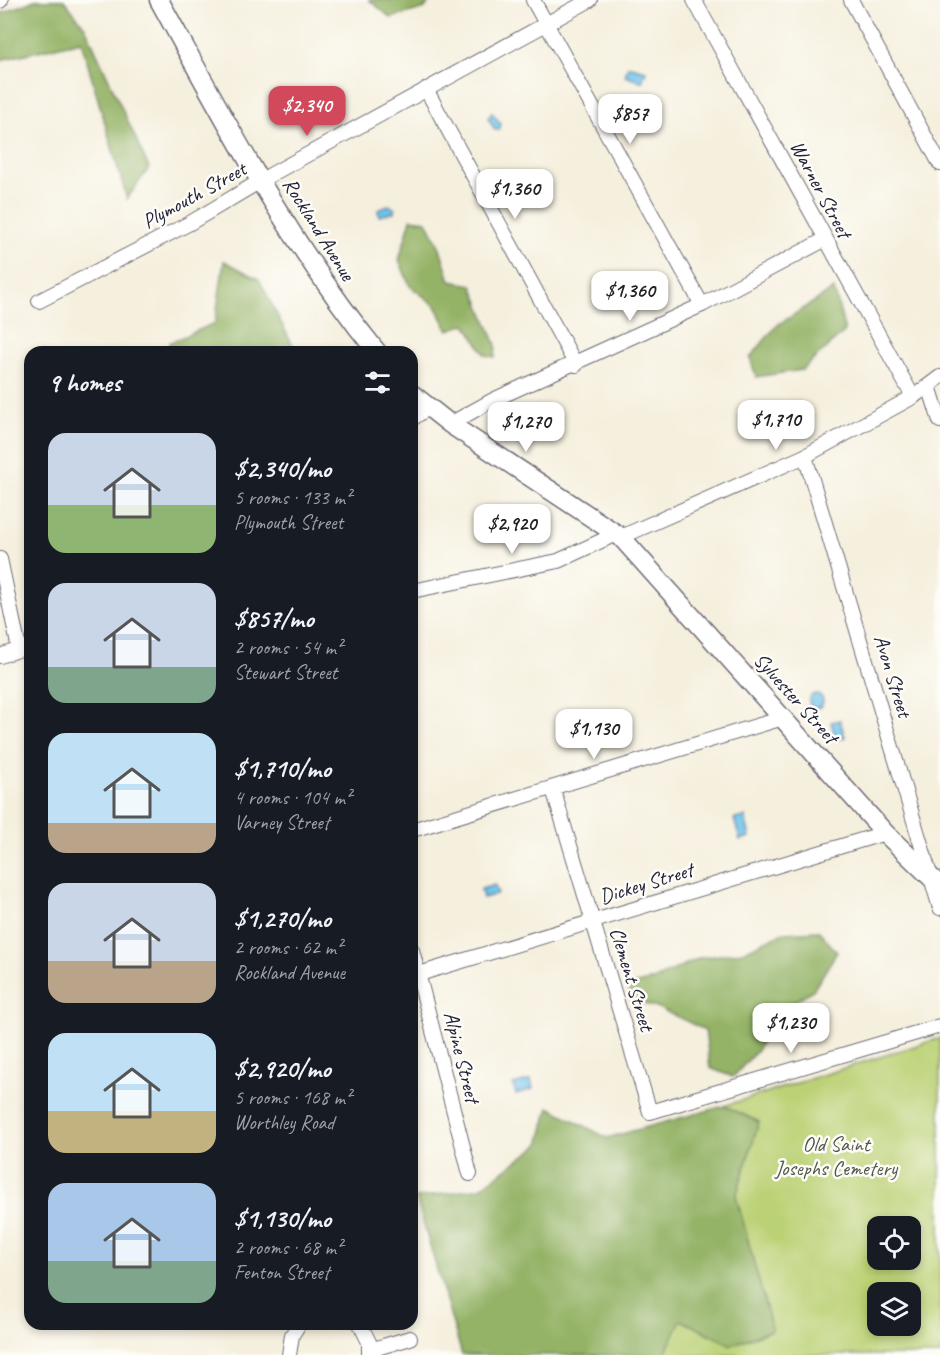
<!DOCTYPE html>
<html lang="en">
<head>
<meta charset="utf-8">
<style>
  body { margin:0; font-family:Caveat,sans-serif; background:#242831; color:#f1f3f6; height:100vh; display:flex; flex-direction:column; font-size:22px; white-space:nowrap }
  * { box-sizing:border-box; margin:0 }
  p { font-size:20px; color:#9ea1a6 }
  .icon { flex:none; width:33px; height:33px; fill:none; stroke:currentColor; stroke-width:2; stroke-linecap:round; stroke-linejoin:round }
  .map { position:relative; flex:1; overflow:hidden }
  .panel { position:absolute; left:24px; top:346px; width:394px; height:984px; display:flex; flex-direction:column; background:#171b24; border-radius:18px; box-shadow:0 3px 9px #0003 }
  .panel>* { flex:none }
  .fabs { position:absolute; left:867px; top:1216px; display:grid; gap:12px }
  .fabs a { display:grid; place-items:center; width:54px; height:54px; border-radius:12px; background:#171b24; box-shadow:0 3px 9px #0003; font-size:30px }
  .price { position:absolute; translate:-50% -51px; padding:0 14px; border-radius:12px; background:#fff; color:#222; font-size:20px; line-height:39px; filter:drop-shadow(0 2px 3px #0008) }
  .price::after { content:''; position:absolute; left:50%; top:36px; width:18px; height:14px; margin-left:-9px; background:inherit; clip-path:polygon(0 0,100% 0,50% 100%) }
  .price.on { background:#d1495b; color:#fff }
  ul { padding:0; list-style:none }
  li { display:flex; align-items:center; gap:18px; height:150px; padding:0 24px }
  li span { display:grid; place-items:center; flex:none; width:168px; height:120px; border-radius:18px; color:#555 }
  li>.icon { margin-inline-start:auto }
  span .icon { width:72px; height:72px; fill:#fffc; stroke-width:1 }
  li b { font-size:26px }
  h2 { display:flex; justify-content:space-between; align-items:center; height:72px; padding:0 24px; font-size:26px }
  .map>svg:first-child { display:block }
</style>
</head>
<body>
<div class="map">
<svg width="940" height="1355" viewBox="0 0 940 1355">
  <rect width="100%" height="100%" fill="#fdfcf7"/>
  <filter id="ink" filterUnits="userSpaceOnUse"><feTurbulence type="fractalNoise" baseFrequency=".0167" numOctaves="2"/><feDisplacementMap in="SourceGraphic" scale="12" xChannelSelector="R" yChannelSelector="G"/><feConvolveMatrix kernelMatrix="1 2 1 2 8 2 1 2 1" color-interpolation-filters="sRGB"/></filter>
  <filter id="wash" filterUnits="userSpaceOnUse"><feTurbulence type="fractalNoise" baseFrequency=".008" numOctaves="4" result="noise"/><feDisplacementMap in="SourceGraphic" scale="24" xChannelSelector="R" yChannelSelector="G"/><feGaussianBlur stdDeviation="1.35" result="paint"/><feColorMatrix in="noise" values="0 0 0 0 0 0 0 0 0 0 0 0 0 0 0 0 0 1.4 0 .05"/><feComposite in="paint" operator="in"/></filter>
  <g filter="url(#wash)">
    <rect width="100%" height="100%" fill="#f5efdd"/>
    <path fill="#bbd175" stroke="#6e7a58" stroke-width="1.5" fill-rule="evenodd" d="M940,1038v317h-276l16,-36 51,25 41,-14 -36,-134 23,-74 -35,-16zM878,1227h32v33h-32zM878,1293h32v33h-32z"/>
    <g fill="#94b366" stroke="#5b6a50" stroke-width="1.5">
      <polygon points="35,0 64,0 85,27 149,168 127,199 81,41 0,60 0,14"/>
      <polygon points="369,0 431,0 425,8 391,18"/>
      <polygon points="411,219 427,221 440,248 450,281 472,285 496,345 495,357 485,355 466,324 448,330 436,306 410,286 399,260"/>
      <polygon points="224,261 259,279 296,352 171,352 169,343 215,323"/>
      <polygon points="834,289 845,331 802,370 756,377 750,358 776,326"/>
      <polygon points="819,931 837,952 814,989 775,1014 758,1049 733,1077 710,1068 705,1030 661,1009 631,1000 628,986 653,980 699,958 742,952 783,933"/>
      <polygon points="724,1106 759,1122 736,1196 772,1330 731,1345 681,1320 664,1355 462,1355 416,1198 480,1188 539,1145 549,1107 607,1138"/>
    </g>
    <g fill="#6fc2eb" stroke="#487293" stroke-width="1.5">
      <polygon points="628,66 646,71 642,82 625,76"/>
      <polygon points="492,113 501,124 499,130 495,130 488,118"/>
      <polygon points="389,205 395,209 395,212 379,216 378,210"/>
      <circle cx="816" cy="701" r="7"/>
      <polygon points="840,720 845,737 836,740 831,722"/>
      <polygon points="745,817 750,837 740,840 734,819"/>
      <polygon points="495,885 498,894 483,898 481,889"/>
      <polygon points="531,1080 533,1089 516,1094 513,1085"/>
    </g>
  </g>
  <g filter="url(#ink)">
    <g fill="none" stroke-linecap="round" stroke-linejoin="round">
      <g stroke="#6c6a74" stroke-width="16">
        <g id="minor">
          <polyline points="533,0 702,305"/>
          <polyline points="694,0 913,397"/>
          <polyline points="851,0 940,164"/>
          <polyline points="0,1 1,0"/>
          <polyline points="426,89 576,365"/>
          <polyline points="39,301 190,223 272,174 590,0"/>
          <polyline points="929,386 940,421"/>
          <polyline points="412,419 427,408"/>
          <polyline points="450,424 493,400 702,305 824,240"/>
          <polyline points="805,456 940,908"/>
          <polyline points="621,537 805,456 913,397 940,377"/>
          <polyline points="0,559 19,649"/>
          <polyline points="412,591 558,561 616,534"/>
          <polyline points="0,656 30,646"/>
          <polyline points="553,789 650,1112 940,1026"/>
          <polyline points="412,830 783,718"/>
          <polyline points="412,950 470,1174"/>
          <polyline points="419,974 885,833"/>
          <polyline points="360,1324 369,1342 369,1355"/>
          <polyline points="370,1350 410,1338"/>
          <polyline points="289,1355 292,1335 299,1324"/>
        </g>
      </g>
      <g stroke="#6c6a74" stroke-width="21">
        <g id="tertiary">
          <path d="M159,0c66,120 131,245 218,352"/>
          <polyline points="412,394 450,424 621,537 885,833 940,886"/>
        </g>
      </g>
      <use href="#minor" stroke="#fff" stroke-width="14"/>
      <use href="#tertiary" stroke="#fff" stroke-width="18"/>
    </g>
  </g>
  <g text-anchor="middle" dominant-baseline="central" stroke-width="5" stroke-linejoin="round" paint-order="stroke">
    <g font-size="21" fill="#22223b" stroke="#fdfcf7">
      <text transform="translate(821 189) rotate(62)">Warner Street</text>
      <text transform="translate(194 195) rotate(-29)">Plymouth Street</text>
      <text transform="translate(319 229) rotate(58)">Rockland Avenue</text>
      <text transform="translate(893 676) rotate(73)">Avon Street</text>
      <text transform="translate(796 698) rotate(48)">Sylvester Street</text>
      <text transform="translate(646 883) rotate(-17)">Dickey Street</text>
      <text transform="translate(632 979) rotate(73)">Clement Street</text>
      <text transform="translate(462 1057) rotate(76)">Alpine Street</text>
    </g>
    <g font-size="21" fill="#50574c" stroke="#fdfcf7">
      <text x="836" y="1144">Old Saint<tspan x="836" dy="24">Josephs Cemetery</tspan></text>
    </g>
  </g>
</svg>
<div class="fabs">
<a><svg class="icon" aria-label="locate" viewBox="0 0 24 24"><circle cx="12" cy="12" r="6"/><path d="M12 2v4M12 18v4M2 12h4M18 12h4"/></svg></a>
<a><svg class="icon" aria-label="layers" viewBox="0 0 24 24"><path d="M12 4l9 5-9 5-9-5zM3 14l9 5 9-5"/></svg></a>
</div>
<b class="price on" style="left:307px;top:137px">$2,340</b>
<b class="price" style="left:630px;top:145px">$857</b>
<b class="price" style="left:515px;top:220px">$1,360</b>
<b class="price" style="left:630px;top:322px">$1,360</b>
<b class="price" style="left:776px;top:451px">$1,710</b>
<b class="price" style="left:526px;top:453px">$1,270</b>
<b class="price" style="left:512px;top:555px">$2,920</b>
<b class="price" style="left:594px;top:760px">$1,130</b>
<b class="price" style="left:791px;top:1054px">$1,230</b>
<section class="panel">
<h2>9 homes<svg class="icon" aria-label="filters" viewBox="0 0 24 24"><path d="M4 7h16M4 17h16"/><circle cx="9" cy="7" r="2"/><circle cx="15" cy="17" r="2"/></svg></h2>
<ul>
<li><span style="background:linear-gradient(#c9d6e8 60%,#8fb573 0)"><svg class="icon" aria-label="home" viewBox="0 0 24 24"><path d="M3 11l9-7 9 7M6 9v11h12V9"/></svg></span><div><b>$2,340/mo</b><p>5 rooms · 133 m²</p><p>Plymouth Street</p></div></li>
<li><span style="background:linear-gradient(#c9d6e8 70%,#7fa58c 0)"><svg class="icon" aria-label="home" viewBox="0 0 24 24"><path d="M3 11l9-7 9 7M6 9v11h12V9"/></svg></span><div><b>$857/mo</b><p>2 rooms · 54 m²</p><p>Stewart Street</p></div></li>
<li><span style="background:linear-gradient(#bfe0f5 75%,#b9a48a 0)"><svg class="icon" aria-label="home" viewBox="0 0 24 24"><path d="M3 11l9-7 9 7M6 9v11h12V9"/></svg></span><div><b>$1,710/mo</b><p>4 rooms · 104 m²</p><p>Varney Street</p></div></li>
<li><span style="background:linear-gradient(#c9d6e8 65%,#b9a48a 0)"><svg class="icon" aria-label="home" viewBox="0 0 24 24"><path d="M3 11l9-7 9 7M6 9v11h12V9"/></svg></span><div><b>$1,270/mo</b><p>2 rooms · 62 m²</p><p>Rockland Avenue</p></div></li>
<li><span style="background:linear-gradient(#bfe0f5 65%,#c2b280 0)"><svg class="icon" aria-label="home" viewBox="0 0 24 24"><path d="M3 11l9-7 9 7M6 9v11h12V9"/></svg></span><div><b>$2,920/mo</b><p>5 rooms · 168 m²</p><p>Worthley Road</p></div></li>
<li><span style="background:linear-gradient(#a9c7e8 65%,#7fa58c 0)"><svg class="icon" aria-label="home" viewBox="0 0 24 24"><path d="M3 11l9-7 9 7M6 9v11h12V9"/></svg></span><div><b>$1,130/mo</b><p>2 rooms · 68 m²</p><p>Fenton Street</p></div></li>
</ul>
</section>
</div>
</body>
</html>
